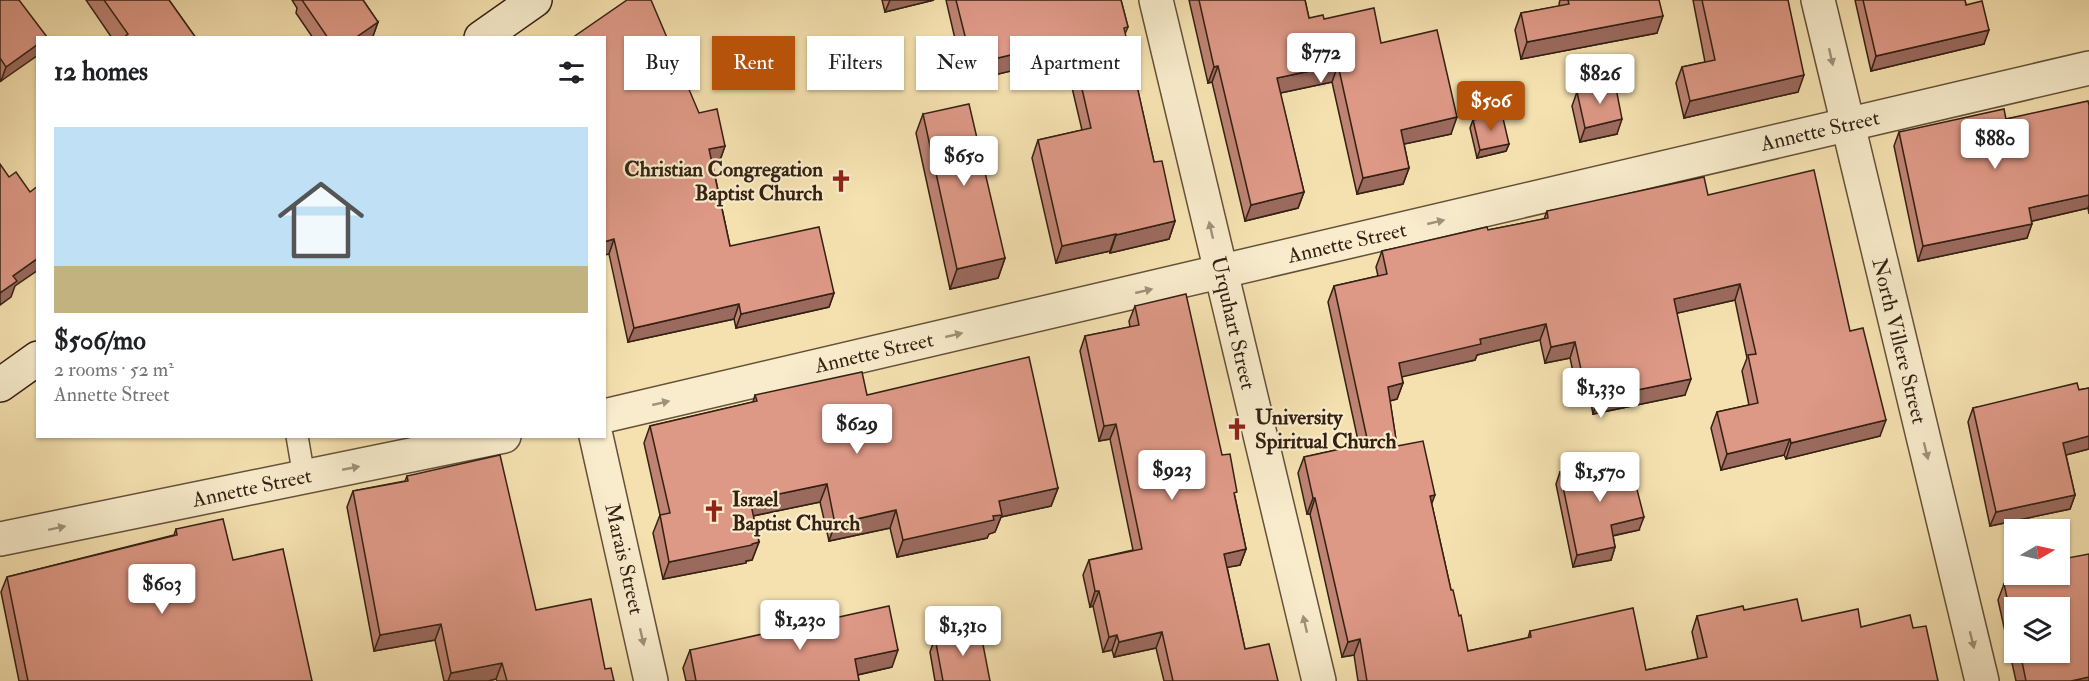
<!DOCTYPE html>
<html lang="en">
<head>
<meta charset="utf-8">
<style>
  body { margin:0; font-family:"IM FELL Double Pica",serif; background:#f6f6f6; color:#202124; height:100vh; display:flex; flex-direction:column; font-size:22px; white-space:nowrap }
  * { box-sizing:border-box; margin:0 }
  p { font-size:20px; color:#757577 }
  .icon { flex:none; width:33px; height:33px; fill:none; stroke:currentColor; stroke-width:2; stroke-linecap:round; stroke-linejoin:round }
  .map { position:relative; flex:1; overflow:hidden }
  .drawer { position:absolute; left:36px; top:36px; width:570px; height:402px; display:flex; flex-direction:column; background:#fff; border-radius:0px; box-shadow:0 2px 4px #0004 }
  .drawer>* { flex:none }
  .top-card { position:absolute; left:624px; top:36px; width:570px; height:54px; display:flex; gap:12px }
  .needle { width:39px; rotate:81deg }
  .controls { position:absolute; left:2004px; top:519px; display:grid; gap:12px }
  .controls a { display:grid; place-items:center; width:66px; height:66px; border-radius:0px; background:#fff; box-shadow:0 2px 4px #0004; font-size:30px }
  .price { position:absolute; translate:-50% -51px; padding:0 14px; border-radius:6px; background:#fff; color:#222; font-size:20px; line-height:39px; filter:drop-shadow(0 2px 3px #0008) }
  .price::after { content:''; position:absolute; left:50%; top:36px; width:18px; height:14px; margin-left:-9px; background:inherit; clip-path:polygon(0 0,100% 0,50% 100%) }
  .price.selected { background:#b45309; color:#fff }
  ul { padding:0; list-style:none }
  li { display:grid; align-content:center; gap:12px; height:318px; padding:0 18px }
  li+li { border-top:2px solid #e0e0e0 }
  li span { display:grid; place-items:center; height:186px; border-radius:0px; color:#555 }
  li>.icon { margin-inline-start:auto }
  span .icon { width:108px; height:108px; fill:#fffc; stroke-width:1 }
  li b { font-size:26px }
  h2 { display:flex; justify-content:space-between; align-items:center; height:72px; padding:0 18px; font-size:26px }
  .tag { padding:0 21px; border-radius:0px; background:#fff; box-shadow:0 2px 4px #0004; font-size:21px; line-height:54px }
  .tag.selected { background:#b45309; color:#fff }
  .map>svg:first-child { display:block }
</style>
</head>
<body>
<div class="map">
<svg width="2089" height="681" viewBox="0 0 2089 681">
  <rect width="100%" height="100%" fill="#f5e1b0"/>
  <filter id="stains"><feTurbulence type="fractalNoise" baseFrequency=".00333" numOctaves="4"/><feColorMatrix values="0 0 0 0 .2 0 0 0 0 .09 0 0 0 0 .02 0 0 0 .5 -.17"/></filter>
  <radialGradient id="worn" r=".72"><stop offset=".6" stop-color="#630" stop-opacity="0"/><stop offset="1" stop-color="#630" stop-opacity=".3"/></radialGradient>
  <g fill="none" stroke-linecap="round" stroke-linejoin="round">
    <g stroke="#64513a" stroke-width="24">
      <polyline id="lane" points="297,436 304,477"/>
    </g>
    <g stroke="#64513a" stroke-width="36">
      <g id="street">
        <polyline points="1156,0 1319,681"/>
        <polyline points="1818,0 1982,681"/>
        <polyline points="604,416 2089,68"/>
        <polyline points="596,436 651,681"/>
        <polyline points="0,539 504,436"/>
      </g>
    </g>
    <g stroke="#342113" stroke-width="36">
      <g id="secondary">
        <polyline points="481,38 535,0"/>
        <polyline points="0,385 38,358"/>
      </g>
    </g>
    <use href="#lane" stroke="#f8eccc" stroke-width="21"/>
    <use href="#street" stroke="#f8eccc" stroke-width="33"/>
    <use href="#secondary" stroke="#f8eccc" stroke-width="33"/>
  </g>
  <g fill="#be8373" stroke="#342113" stroke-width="1.5" fill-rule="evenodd">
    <polygon points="0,0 47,37 1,81 0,79"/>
    <polygon points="86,0 169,0 196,38 112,38"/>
    <polygon points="292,0 363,0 378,22 373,36 371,38 313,38 296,13 297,8"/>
    <polygon points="882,0 934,0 885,12"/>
    <polygon points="946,0 1121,0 1128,27 1125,34 1154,162 1175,221 1169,239 1110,253 1110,251 1056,263 1032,158 1038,140 1082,130 1065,58 965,82"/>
    <polygon points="1189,0 1305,0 1309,18 1324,19 1381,43 1451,134 1404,144 1409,168 1403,184 1357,194 1332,82 1280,93 1304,192 1298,208 1245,221 1212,82 1208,83"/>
    <polygon points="1560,0 1659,0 1657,33 1521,59 1515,30 1521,13 1560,6 1559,4"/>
    <polygon points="1693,0 1788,0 1798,92 1684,118 1676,83 1682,67 1705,62"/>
    <polygon points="1855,0 1965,0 1966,5 1984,44 1871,71"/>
    <polygon points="604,38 699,113 725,146 720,160 712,162 730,246 834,293 829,307 736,328 734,319 628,342 609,254"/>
    <polygon points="1577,92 1617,134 1580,142 1572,106"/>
    <polygon points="2089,105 2089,214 2088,208 2032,221 2027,238 1918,261 1894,146 1899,132 2006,119"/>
    <polygon points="923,114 1005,258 998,278 950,289 916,133"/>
    <polygon points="1473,120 1509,144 1506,151 1477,158 1470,128"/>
    <polygon points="1708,195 1850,331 1880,436 1786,459 1784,455 1721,470 1711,428 1717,412 1749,405 1742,371 1747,358 1735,300 1677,313 1685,395 1593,414 1588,388 1577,390 1570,358 1545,363 1540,340 1477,355 1475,360 1402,376 1403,383 1397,399 1390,401 1397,446 1432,505 1451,590 1468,651 1528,638 1530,631 1646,670 1698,659 1692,632 1697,616 1744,610 1802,621 1861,627 1913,628 1938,681 1358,681 1354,655 1342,657 1310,514 1307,514 1298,473 1304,457 1359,445 1328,302 1334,286 1378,276 1376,267 1382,251 1544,219 1547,211"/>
    <polygon points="1135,306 1222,455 1235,497 1246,549 1240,565 1227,567 1245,649 1278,681 1164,681 1156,648 1114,657 1112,650 1103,652 1093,606 1090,607 1083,575 1089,560 1133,550 1110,439 1099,441 1080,351 1085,336 1130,327 1129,321"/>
    <polygon points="2089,388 2089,449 2066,455 2075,495 2070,509 1990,526 1968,422 1973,408"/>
    <polygon points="755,395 867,395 1058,488 1051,506 1001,517 995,532 989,534 987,538 897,557 890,528 829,541 820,502 753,516 759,542 752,560 746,561 746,563 663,579 653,533 660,515 644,443 650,426 753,402"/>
    <polygon points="1560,472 1639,530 1613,536 1615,547 1611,560 1573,567 1556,484"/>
    <polygon points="407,476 536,610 605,669 614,681 497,681 496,679 488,681 444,681 435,640 374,651 347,507 353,491 405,481"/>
    <polygon points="176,529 233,560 312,681 19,681 1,592 7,577 174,535"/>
    <path d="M2062,559l27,122h-73l-18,-81 6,-16 56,-10v-7zM2014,608l46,44h-46z"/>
    <polygon points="935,638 990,681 935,681 930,652"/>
    <polygon points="690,650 892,667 858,675 859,681 686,681 683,668"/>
  </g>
  <g fill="#9b6a5e" stroke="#342113" stroke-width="1.5">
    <polygon points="890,0 934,0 885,12"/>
    <polygon points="1663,16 1657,33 1521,59 1527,42"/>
    <polygon points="378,22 373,36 371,38 355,38"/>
    <polygon points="1989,30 1984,44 1871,71 1876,56"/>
    <polygon points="1071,41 1065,58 965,82 972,64"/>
    <polygon points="38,44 38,55 1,81 6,67"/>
    <polygon points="1338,65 1332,82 1271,95 1277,78"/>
    <polygon points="1218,66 1212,82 1208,83 1214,67"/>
    <polygon points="1804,75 1798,92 1684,118 1690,101"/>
    <polygon points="1457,117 1451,134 1395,146 1401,130"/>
    <polygon points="1622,119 1617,134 1580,142 1585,128"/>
    <polygon points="1509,144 1506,151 1477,158 1480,150"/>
    <polygon points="725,146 720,160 704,163 709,149"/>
    <polygon points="1409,168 1403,184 1357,194 1363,178"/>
    <polygon points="1304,192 1298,208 1245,221 1251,205"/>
    <polygon points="2089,195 2089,205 2088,208 2024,223 2029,208"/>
    <polygon points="1175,221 1169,239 1110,253 1116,235"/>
    <polygon points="2032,224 2027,238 1918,261 1923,246"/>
    <polygon points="1116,234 1110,251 1056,263 1062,246"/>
    <polygon points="614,239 609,254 604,255 604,242"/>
    <polygon points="38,258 38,270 15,286 11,297 0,305 0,293 13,276"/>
    <polygon points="1005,258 998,278 950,289 957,269"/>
    <polygon points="1740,284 1735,300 1669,315 1674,299"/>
    <polygon points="834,293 829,307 736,328 741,314"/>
    <polygon points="739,304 734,319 628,342 634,328"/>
    <polygon points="1546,324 1540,340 1477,355 1475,360 1393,379 1399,363 1480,339"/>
    <polygon points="1575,342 1570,358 1545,363 1551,347"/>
    <polygon points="1594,372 1588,388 1577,390 1582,374"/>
    <polygon points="1691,379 1685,395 1593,414 1598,398"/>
    <polygon points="1403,383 1397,399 1382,403 1388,387"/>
    <polygon points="1886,420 1880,436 1786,459 1791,443"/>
    <polygon points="1116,424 1110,439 1099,441 1104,426"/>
    <polygon points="2089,436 2089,449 2058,457 2063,443"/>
    <polygon points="1790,439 1784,455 1721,470 1727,454"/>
    <polygon points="827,484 820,502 743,518 750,500"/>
    <polygon points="1058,488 1051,506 1001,517 995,532 989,534 987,538 897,557 903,540 999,501"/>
    <polygon points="1435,495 1429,511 1430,496"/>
    <polygon points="2075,495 2070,509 1990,526 1996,512"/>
    <polygon points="1313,498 1315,498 1310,514 1307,514"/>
    <polygon points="896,510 890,528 829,541 835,524"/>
    <polygon points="1644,517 1639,530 1606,537 1611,525"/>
    <polygon points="759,542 752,560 746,561 746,563 663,579 669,562"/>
    <polygon points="1615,547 1611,560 1573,567 1577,555"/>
    <polygon points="1246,549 1240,565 1219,569 1224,554"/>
    <polygon points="1095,591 1099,591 1093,606 1090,607"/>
    <polygon points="441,624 435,640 374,651 380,635"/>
    <polygon points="1162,632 1156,648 1114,657 1119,642"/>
    <polygon points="1117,635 1112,650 1103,652 1109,637"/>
    <polygon points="1360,639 1354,655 1342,657 1348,642"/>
    <polygon points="898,650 892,667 848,677 855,659"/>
    <polygon points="502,663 496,679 488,681 448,681 451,673"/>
    <polygon points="2089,677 2089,681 2071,681"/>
  </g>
  <g fill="#dd9886" stroke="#342113" stroke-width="1.5">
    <polygon points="0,0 19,0 47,37 38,38 38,44 6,67 0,58"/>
    <polygon points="104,0 169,0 196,38 123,38 128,34"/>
    <polygon points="302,0 363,0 378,22 355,38 328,38"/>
    <polygon points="627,0 651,0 699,113 717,109 725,146 709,149 730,246 819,227 834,293 741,314 739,304 634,328 614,239 604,242 604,38 572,38"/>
    <polygon points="956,0 1121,0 1128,27 1124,28 1154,162 1162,161 1175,221 1116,235 1116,234 1062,246 1038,140 1091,128 1071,41 972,64"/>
    <polygon points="1199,0 1305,0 1309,18 1323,15 1324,19 1374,8 1381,43 1437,30 1457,117 1401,130 1409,168 1363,178 1338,65 1277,78 1304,192 1251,205 1218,66 1214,67"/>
    <polygon points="1568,0 1659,0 1663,16 1527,42 1521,13 1569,4"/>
    <polygon points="1702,0 1788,0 1804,75 1690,101 1682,67 1715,60"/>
    <polygon points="1863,0 1965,0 1966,5 1982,1 1989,30 1876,56"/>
    <polygon points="1615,83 1622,119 1585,128 1577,92"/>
    <polygon points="2088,101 2089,105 2089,195 2029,208 2032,224 1923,246 1899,132 2004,109 2006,119"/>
    <polygon points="969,104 1005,258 957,269 923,114"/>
    <polygon points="1502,114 1509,144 1480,150 1473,120"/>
    <polygon points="0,164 9,177 16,172 30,192 38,186 38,258 13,276 17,281 0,293"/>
    <polygon points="1814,170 1850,331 1863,328 1886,420 1791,443 1790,439 1727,454 1717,412 1758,403 1748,355 1756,354 1740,284 1674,299 1691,379 1598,398 1594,372 1582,374 1575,342 1551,347 1546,324 1480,339 1481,344 1399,363 1403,383 1388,387 1397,446 1423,441 1435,495 1430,496 1451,590 1453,590 1459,616 1461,615 1468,651 1531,637 1530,631 1633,608 1646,670 1707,657 1697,616 1743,606 1744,610 1797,599 1802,621 1858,609 1861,627 1910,615 1913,628 1926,626 1938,681 1367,681 1360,639 1348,642 1315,498 1313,498 1304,457 1368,443 1334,286 1387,274 1382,251 1487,227 1488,230 1548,218 1547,211 1704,177 1708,195"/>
    <polygon points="1186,294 1222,455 1230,454 1237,492 1234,493 1246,549 1224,554 1245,649 1269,644 1278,681 1173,681 1162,632 1119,642 1117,635 1109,637 1099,591 1095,591 1089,560 1142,549 1116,424 1104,426 1085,336 1139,325 1135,306"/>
    <polygon points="1029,357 1058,488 999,501 1002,515 993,516 994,520 903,540 896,510 835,524 827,484 750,500 759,542 752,544 752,545 669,562 660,515 670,513 650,426 757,401 755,395 862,372 867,395"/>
    <polygon points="2077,383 2079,390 2089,388 2089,436 2063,443 2075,495 1996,512 1973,408"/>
    <polygon points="500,455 536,610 591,599 605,669 611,668 614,681 507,681 502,663 451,673 441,624 380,635 353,491 408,481 407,476"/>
    <polygon points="1629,458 1644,517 1611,525 1615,547 1577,555 1560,472"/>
    <polygon points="223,519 233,560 283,549 312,681 28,681 7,577 177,535 176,529"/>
    <polygon points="2089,554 2089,677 2071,681 2026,681 2020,652 2060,652 2060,608 2014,608 2014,630 2004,584 2046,574 2060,574 2060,572 2065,570 2062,559"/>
    <polygon points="889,606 898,650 855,659 859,681 696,681 690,650"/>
    <polygon points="980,629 990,681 943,681 935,638"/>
  </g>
  <defs><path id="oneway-solid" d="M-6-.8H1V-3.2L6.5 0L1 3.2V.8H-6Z" transform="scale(1.5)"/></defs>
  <g fill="#a09179">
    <use href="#oneway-solid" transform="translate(1831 57) rotate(77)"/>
    <use href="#oneway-solid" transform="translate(1436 222) rotate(-13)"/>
    <use href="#oneway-solid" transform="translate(1211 230) rotate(-103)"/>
    <use href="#oneway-solid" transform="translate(1144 291) rotate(-13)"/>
    <use href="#oneway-solid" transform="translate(954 335) rotate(-13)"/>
    <use href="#oneway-solid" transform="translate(661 403) rotate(-13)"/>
    <use href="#oneway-solid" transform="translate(1926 451) rotate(76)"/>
    <use href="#oneway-solid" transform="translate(351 468) rotate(-11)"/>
    <use href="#oneway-solid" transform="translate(57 528) rotate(-12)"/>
    <use href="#oneway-solid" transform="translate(1305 624) rotate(-103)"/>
    <use href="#oneway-solid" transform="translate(642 637) rotate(77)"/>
    <use href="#oneway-solid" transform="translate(1972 640) rotate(76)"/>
  </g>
  <defs>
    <g id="church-bare" transform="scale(1.8)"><path d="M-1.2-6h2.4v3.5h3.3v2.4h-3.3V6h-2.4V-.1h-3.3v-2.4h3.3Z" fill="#8f2418" stroke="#f8eccc" stroke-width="2.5" paint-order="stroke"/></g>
  </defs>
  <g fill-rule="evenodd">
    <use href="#church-bare" x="841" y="181"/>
    <use href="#church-bare" x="1237" y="429"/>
    <use href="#church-bare" x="714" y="511"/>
  </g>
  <g text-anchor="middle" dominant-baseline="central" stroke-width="4.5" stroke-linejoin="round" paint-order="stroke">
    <g font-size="21" fill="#342113" stroke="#f8eccc">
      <text transform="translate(1820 131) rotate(-13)">Annette Street</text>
      <text transform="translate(1347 243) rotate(-13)">Annette Street</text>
      <text transform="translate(1233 323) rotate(77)">Urquhart Street</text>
      <text transform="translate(1899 341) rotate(76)">North Villere Street</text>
      <text transform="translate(874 353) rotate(-13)">Annette Street</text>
      <text transform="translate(252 488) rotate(-12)">Annette Street</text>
      <text transform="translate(624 559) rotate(77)">Marais Street</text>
    </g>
    <g font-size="21" font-weight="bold" fill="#342113" stroke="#f8eccc" text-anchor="start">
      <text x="823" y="169" text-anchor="end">Christian Congregation<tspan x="823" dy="24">Baptist Church</tspan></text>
      <text x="1255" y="417">University<tspan x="1255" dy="24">Spiritual Church</tspan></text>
      <text x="732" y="499">Israel<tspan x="732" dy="24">Baptist Church</tspan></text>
    </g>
  </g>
  <rect width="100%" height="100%" filter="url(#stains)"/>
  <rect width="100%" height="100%" fill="url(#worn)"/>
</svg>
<div class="controls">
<a><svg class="needle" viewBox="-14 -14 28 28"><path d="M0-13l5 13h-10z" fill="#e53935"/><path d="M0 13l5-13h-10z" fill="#757577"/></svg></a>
<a><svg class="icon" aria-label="layers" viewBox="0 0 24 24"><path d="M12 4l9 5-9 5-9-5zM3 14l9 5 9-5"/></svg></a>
</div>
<b class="price" style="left:1321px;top:84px">$772</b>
<b class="price" style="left:1600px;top:105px">$826</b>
<b class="price selected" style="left:1491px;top:132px">$506</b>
<b class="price" style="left:1995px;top:170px">$880</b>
<b class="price" style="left:964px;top:187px">$650</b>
<b class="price" style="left:1601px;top:419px">$1,330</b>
<b class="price" style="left:857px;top:455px">$629</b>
<b class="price" style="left:1172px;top:501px">$923</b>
<b class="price" style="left:1600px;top:503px">$1,570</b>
<b class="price" style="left:162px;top:615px">$603</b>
<b class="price" style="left:800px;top:651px">$1,230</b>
<b class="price" style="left:963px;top:657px">$1,310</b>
<div class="top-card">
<a class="tag">Buy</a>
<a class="tag selected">Rent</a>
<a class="tag">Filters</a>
<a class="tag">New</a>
<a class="tag">Apartment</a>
</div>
<section class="drawer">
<h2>12 homes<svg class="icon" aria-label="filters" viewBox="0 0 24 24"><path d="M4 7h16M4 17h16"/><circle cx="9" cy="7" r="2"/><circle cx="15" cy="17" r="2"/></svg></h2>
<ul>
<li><span style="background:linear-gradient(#bfe0f5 75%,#c2b280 0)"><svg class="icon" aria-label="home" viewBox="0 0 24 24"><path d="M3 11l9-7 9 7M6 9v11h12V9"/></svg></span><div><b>$506/mo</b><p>2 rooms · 52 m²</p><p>Annette Street</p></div></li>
</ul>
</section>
</div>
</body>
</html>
